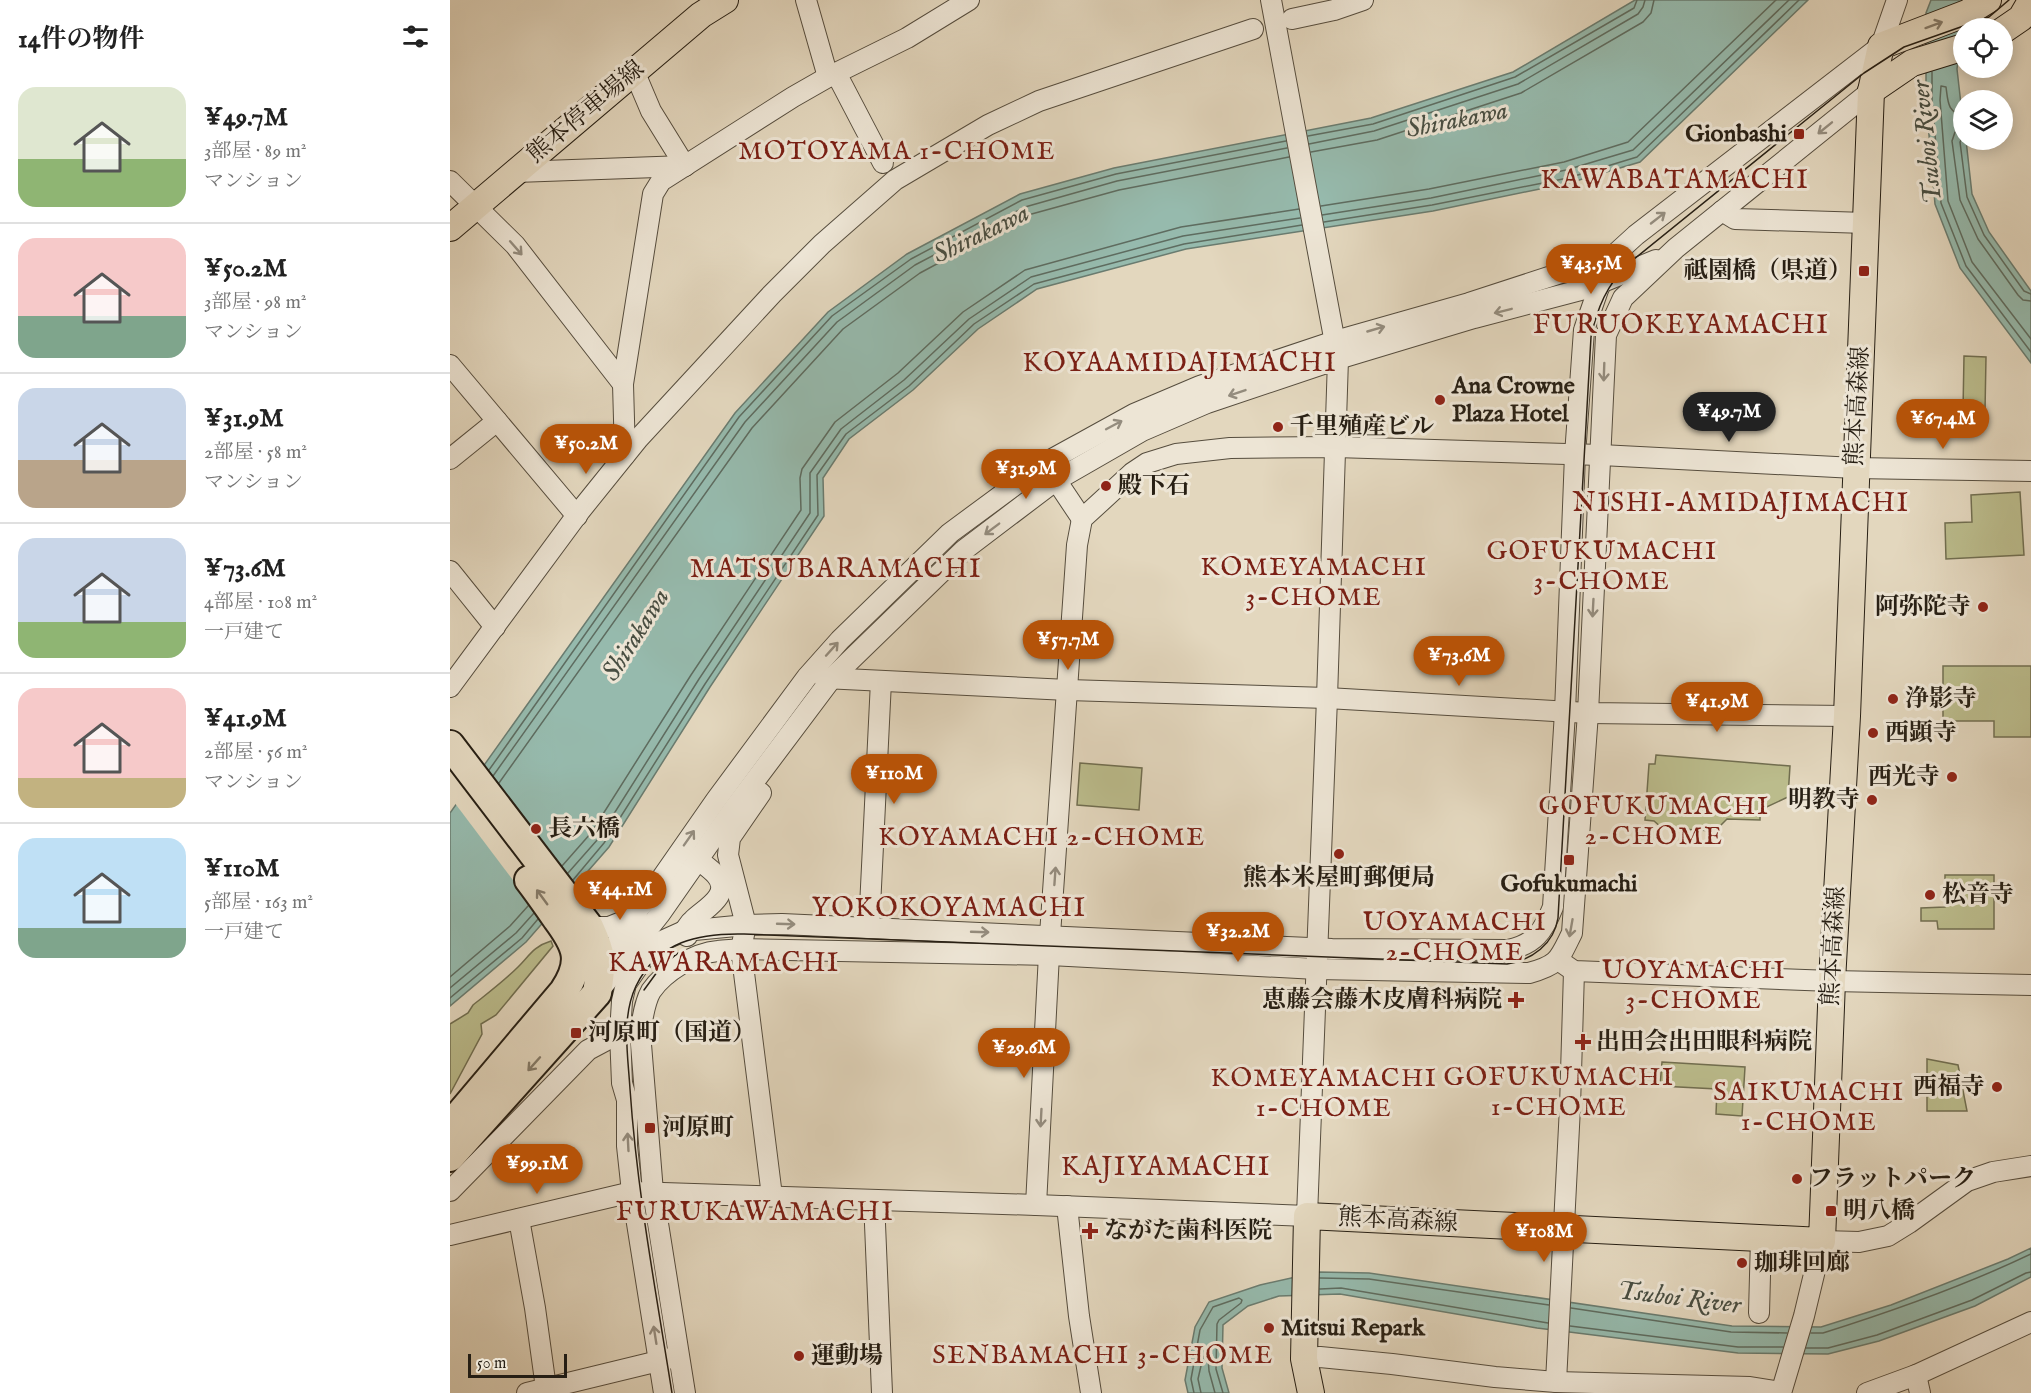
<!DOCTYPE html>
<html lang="ja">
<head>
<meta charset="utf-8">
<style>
  body { margin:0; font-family:"IM FELL English","Noto Serif JP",serif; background:#f2f2f2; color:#222; height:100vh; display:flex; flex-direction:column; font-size:22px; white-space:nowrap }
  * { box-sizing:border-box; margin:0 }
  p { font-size:20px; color:#767676 }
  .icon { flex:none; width:33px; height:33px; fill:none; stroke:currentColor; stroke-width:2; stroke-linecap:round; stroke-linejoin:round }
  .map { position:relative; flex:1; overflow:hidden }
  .sheet { display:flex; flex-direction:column; background:#fff; width:450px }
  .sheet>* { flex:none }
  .controls { position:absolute; left:1503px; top:18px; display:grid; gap:12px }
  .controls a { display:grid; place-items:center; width:60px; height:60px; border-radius:50%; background:#fff; box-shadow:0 3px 15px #0003; font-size:30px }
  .scale { position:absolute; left:18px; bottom:15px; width:99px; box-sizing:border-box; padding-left:6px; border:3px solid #271f14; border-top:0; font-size:16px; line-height:21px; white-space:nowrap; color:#271f14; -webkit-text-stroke:4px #ede5d5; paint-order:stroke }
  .price { position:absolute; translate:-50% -51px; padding:0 14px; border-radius:21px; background:#b45309; color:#fff; font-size:20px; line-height:39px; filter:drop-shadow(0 2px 3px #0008) }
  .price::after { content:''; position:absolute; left:50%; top:36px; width:18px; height:14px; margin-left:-9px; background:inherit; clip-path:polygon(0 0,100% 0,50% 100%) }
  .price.on { background:#222; color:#fff }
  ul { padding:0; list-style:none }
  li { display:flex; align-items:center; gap:18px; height:150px; padding:0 18px }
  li+li { border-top:2px solid #e0e0e0 }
  li span { display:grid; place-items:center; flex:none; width:168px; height:120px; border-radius:18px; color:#555 }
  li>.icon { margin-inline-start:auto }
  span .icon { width:72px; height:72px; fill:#fffc; stroke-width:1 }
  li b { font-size:26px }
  h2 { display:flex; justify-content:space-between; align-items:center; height:72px; padding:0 18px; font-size:26px }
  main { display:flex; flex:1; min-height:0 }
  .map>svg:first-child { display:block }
</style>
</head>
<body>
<main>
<section class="sheet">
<h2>14件の物件<svg class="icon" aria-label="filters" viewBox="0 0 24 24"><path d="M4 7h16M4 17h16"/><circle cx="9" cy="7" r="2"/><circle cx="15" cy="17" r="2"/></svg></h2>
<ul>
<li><span style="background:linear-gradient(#dfe7d0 60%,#8fb573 0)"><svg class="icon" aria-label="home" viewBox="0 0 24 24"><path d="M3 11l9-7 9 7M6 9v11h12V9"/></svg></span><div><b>¥49.7M</b><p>3部屋 · 89 m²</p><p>マンション</p></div></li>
<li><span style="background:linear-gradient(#f6c9c9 65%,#7fa58c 0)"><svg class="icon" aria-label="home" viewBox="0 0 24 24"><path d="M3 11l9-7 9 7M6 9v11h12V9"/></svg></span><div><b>¥50.2M</b><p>3部屋 · 98 m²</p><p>マンション</p></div></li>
<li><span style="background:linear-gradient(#c9d6e8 60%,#b9a48a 0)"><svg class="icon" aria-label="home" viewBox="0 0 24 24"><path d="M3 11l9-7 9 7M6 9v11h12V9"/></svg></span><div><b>¥31.9M</b><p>2部屋 · 58 m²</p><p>マンション</p></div></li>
<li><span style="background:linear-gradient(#c9d6e8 70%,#8fb573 0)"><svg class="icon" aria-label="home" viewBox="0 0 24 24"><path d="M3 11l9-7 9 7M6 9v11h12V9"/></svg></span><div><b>¥73.6M</b><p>4部屋 · 108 m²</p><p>一戸建て</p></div></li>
<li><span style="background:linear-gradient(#f6c9c9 75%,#c2b280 0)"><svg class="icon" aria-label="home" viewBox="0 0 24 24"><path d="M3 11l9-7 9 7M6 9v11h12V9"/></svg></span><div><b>¥41.9M</b><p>2部屋 · 56 m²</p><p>マンション</p></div></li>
<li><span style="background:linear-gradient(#bfe0f5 75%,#7fa58c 0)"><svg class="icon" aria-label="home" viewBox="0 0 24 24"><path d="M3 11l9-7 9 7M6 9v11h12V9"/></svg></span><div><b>¥110M</b><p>5部屋 · 163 m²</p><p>一戸建て</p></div></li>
</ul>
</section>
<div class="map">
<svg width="1581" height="1393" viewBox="0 0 1581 1393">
  <rect width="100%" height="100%" fill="#e3d7be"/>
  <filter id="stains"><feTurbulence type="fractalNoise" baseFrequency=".00333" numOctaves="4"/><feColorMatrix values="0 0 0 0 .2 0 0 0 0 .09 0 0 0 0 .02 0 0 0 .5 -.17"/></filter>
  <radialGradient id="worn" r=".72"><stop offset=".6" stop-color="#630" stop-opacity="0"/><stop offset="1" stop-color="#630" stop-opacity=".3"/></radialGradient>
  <g fill="#bbbc8c" stroke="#716e50" stroke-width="1.5">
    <polygon points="1514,356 1536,357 1535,411 1513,410"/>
    <polygon points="1570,492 1574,555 1496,559 1495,523 1522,522 1521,495"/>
    <polygon points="1493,666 1581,666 1581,737 1544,737 1544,721 1493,721"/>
    <polygon points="1206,755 1340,766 1338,797 1310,810 1310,820 1277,819 1265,831 1212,828 1204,821 1195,820 1199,764 1205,764"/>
    <polygon points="630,763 692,768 689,810 627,805"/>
    <polygon points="1495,875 1544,875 1544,929 1488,929 1487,921 1471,921 1471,908 1495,907"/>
    <path d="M101,941l2,5 -57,69 -15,9 1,10 -32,60v-70l18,-11 5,-8c15,-12 31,-24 45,-38 11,-11 16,-21 33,-26z"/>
    <polygon points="1477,1059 1508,1065 1517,1111 1477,1111"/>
    <polygon points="1212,1062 1295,1067 1292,1116 1266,1114 1267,1089 1210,1086"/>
  </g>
  <g fill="#96baad" stroke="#6a7c70" stroke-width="1.5">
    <polygon points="1185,0 1358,0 1190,162 1119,183 983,211 736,249 587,289 528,329 463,390 399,439 373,478 374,516 260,687 159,847 76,942 0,1006 0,813 285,413 378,312 457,254 570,194 664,168 921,118 1063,72"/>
    <polygon points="1481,0 1515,0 1507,69 1513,122 1514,140 1516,140 1522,194 1539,232 1581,291 1581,363 1510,268 1485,204 1476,100 1476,13"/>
    <polygon points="1581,1248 1581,1277 1525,1306 1429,1341 1378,1354 1288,1353 1087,1328 890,1294 829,1296 798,1306 773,1325 772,1368 779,1393 738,1393 735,1380 745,1327 759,1302 810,1285 868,1272 919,1273 1282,1326 1371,1327 1441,1305 1558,1259"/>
  </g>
  <polygon fill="#e3d7be" points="31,765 126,890 87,912 4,802"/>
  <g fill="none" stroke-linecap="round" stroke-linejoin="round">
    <g stroke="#5e6c60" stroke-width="1.5">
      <polyline points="1482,72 1482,100 1491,203 1516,266 1581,352"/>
      <path d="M1514,115c-17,-2 -16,-14 -18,-28l-5,-1 -1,14 8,101 24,61 59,77"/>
      <polyline points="1514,126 1505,132 1502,141 1510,200 1528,239 1568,295 1573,300 1581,301"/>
      <polyline points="1514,135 1510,142 1517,197 1534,235 1574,291 1581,294"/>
      <polyline points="858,136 923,124 1065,77 1184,8 1187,0"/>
      <polyline points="859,144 924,131 1068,84 1188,14 1193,7 1195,0"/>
      <polyline points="861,152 927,140 1071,93 1193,22 1201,13 1204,0"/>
      <polyline points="871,206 979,189 1114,162 1178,142 1326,0"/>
      <polyline points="872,215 981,198 1116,170 1183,150 1339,0"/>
      <polyline points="874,222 982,205 1118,178 1187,157 1349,0"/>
      <polyline points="39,770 289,417 382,316 461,259 572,200 666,174 836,141"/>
      <polyline points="43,776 295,422 387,322 465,265 575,207 667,181 837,148"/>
      <polyline points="49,783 302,428 393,329 470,273 578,215 669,190 839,157"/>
      <polyline points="112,866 141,833 241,675 351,510 350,478 352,469 385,422 448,373 513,312 575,270 731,227 849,209"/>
      <polyline points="118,873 148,839 249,679 360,513 360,473 391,429 454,380 519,319 581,277 733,236 850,218"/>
      <polyline points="123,880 154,843 255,684 368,515 367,475 396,434 459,386 524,324 584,284 734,244 852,225"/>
      <polyline points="0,977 60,926 78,906"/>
      <polyline points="0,988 66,933 84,913"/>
      <polyline points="0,998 72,938 88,919"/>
      <polyline points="870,1278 919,1279 1099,1305"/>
      <polyline points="870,1289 891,1288 1098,1323"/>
      <polyline points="1121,1308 1281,1332 1337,1333"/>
      <polyline points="1120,1326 1288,1347 1333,1347"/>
      <path d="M1361,1333h12c70,-22 141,-47 208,-79"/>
      <polyline points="1356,1348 1378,1348 1427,1335 1522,1300 1576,1273 1581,1272"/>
      <polyline points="744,1393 741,1379 750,1330 763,1307 789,1298 792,1300 791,1303 769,1320 767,1324 766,1369 773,1393"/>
      <polyline points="751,1393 748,1379 753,1357 756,1355 758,1357 759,1371 765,1393"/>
    </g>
    <g stroke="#564d3e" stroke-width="22">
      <g id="minor">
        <polyline points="356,0 378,77"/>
        <polyline points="842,19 884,10 913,0"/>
        <polyline points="184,71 201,111 235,166"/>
        <polyline points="386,73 433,163"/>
        <polyline points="66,172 235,166"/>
        <polyline points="0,181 65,245 173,384"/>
        <polyline points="1272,211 1285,219 1416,223"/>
        <polyline points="0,365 127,516"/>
        <polyline points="175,455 173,384 203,194 211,181 343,97 378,77 457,38 519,0"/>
        <polyline points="0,459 47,421"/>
        <polyline points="600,471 632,519"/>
        <polyline points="0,571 45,627"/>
        <polyline points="374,678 618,690 877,698 1138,713 1397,716"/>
        <polyline points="0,687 130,511 188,439 322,294 372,244 445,180 538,125 589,101 803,29"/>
        <polyline points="311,793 280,838 278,855 296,925 291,949 322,1196"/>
        <polyline points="139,927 159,927 179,919 195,902 266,800 357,677 390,640 500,533 595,463 684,414 750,386 885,341 1019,303 1163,256"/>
        <polyline points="419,928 431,681"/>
        <path d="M237,936l-3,-5c3,-3 5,-8 9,-11 11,-11 40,-25 23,-45 -5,-6 -13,-11 -19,-16"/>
        <polyline points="1108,960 1124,971 1382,981 1581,985"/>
        <polyline points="147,969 187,916"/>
        <polyline points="148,992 210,914 282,811 382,678 514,550 605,481 692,431 757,403 888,359 1024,318 1138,288 1206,260"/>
        <polyline points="0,1191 138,1050 170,1033 182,1032"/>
        <polyline points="424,1200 432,1393"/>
        <polyline points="586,1205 600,935 627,545 632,519 682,473 697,463 726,454 780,448 885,447 1151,455 1405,468 1581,471"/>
        <polyline points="617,1206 629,1316 641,1393"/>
        <polyline points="69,1219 85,1308 96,1388"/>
        <polyline points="0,1235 182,1192 586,1205 857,1216 877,698 888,359 821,0"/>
        <polyline points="1309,1313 1311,1238"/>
        <polyline points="854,1359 870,1357 942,1364 1045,1377 1106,1382 1300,1387 1331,1392"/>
        <polyline points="1466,1375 1470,1393"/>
        <polyline points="1106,1382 1120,1107 1124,971"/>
        <polyline points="77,1393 221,1358"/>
        <path d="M214,1393l-32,-201 -5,-46v-46l-5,-17 -2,-50 2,-32 4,-17 22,-32 16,-12 20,-9 62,-6 36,-1 550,25 176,1c27,-6 35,-18 45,-43l12,-195 10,-257 9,-125 14,-40 15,-34 23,-21 245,-189 16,-46"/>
        <path d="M235,1393l-32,-201 -13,-160c3,-14 4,-29 11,-41 13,-19 43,-38 67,-40 7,-1 15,-1 23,-2l309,6 267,14 212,4c30,-8 30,-14 43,-40l16,-220 18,-378 17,-37 53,-50 195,-157"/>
        <polyline points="1331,1393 1354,1316 1372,1241 1409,1242 1438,1236 1459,1223 1517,1181 1543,1172 1581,1166"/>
        <polyline points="1417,1393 1466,1375 1581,1322"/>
      </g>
    </g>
    <g stroke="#271f14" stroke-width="28">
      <g id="major">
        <polyline points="1552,31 1571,18 1581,1"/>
        <polyline points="1421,91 1462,63 1514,47"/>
        <polyline points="0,228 251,15 275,0"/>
        <polyline points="861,1393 854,1359 857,1216 1372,1241 1382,981 1397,716 1421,91 1431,46 1517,13 1538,0"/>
      </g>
    </g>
    <g stroke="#271f14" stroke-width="32">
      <g id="highway">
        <path d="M0,745l139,182c14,30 13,35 8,66l-147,164"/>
        <path d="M0,1126l114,-135c20,-30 13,-45 -7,-72 -9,-13 -18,-26 -28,-39"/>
      </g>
    </g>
    <use href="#minor" stroke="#ede5d5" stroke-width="20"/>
    <use href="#major" stroke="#e3d7be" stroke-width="26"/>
    <use href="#highway" stroke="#e3d7be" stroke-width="28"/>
    <g stroke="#271f14" stroke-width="1.5">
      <polyline points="194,990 210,968 228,953"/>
      <path d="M222,1393c-16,-101 -35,-201 -42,-304 -2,-34 -9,-71 6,-103 22,-45 63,-53 108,-52l763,30c25,-4 47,-20 51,-46l33,-581c6,-29 16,-52 37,-73l236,-191 40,-26 85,-30 20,-17"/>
    </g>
  </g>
  <defs><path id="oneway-shaft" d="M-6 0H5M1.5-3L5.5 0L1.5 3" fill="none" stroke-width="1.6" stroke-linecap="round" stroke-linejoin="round" transform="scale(1.5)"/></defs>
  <g stroke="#857b69">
    <use href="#oneway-shaft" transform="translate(1484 25) rotate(-20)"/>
    <use href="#oneway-shaft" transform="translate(92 897) rotate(-126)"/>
    <use href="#oneway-shaft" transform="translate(84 1064) rotate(132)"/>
  </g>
  <g stroke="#948c7e">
    <use href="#oneway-shaft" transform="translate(1375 128) rotate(141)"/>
    <use href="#oneway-shaft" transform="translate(1208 218) rotate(-38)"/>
    <use href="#oneway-shaft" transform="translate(66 248) rotate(49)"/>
    <use href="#oneway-shaft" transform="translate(1053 311) rotate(166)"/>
    <use href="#oneway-shaft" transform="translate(926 329) rotate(-16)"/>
    <use href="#oneway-shaft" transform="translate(1154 372) rotate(92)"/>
    <use href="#oneway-shaft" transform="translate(787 393) rotate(161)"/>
    <use href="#oneway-shaft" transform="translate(664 425) rotate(-28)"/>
    <use href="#oneway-shaft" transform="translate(542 529) rotate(143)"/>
    <use href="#oneway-shaft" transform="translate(1143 608) rotate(93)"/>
    <use href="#oneway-shaft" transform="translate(382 649) rotate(-48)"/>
    <use href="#oneway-shaft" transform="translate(239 838) rotate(-55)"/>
    <use href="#oneway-shaft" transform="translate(605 876) rotate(-86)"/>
    <use href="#oneway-shaft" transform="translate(336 924) rotate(2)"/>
    <use href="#oneway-shaft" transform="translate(1121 928) rotate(100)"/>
    <use href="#oneway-shaft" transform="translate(530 932) rotate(2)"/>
    <use href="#oneway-shaft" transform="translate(591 1118) rotate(93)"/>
    <use href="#oneway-shaft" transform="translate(178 1142) rotate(-93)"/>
    <use href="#oneway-shaft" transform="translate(205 1335) rotate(-99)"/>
  </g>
  <g fill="#8f2418" stroke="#ede5d5" stroke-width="2">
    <rect x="1343" y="128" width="12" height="12" rx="3"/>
    <rect x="1408" y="265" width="12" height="12" rx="3"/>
    <circle cx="990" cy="400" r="6"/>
    <circle cx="828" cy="427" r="6"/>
    <circle cx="656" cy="486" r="6"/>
    <circle cx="1533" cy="607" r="6"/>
    <circle cx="1443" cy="699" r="6"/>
    <circle cx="1423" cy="733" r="6"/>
    <circle cx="1502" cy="777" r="6"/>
    <circle cx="1422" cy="800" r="6"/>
    <circle cx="86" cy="829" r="6"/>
    <circle cx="889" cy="854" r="6"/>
    <rect x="1113" y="854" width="12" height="12" rx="3"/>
    <circle cx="1480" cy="895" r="6"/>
    <path d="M1063 991h6v6h6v6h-6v6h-6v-6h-6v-6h6z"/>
    <rect x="120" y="1027" width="12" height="12" rx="3"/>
    <path d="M1130 1033h6v6h6v6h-6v6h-6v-6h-6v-6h6z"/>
    <circle cx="1547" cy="1087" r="6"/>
    <rect x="194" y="1122" width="12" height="12" rx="3"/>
    <circle cx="1347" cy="1179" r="6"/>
    <rect x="1375" y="1205" width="12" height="12" rx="3"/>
    <path d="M637 1222h6v6h6v6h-6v6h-6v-6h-6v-6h6z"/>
    <circle cx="1292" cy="1263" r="6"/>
    <circle cx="819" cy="1328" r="6"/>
    <circle cx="349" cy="1356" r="6"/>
  </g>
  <g text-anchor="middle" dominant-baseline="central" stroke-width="6" stroke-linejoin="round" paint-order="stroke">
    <g font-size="24" fill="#271f14" stroke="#ede5d5">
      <text transform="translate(136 112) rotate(-40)">熊本停車場線</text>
      <text transform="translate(1408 406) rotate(-87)">熊本高森線</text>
      <text transform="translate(1384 946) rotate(-87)">熊本高森線</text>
      <text transform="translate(948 1221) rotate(3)">熊本高森線</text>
    </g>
    <g font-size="24" font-weight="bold" fill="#271f14" stroke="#ede5d5" text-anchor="start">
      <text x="1337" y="134" text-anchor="end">Gionbashi</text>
      <text x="1402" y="271" text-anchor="end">祗園橋（県道）</text>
      <text x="1002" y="386">Ana Crowne<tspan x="1002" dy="28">Plaza Hotel</tspan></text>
      <text x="840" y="427">千里殖産ビル</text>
      <text x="668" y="486">殿下石</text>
      <text x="1521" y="607" text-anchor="end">阿弥陀寺</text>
      <text x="1455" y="699">浄影寺</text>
      <text x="1435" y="733">西顕寺</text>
      <text x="1490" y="777" text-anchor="end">西光寺</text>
      <text x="1410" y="800" text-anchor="end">明教寺</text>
      <text x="98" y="829">長六橋</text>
      <text x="889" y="878" text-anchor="middle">熊本米屋町郵便局</text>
      <text x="1119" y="884" text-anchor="middle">Gofukumachi</text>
      <text x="1492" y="895">松音寺</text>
      <text x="1052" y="1000" text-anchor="end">恵藤会藤木皮膚科病院</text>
      <text x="138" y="1033">河原町（国道）</text>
      <text x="1146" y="1042">出田会出田眼科病院</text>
      <text x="1535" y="1087" text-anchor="end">西福寺</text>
      <text x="212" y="1128">河原町</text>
      <text x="1359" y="1179">フラットパーク</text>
      <text x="1393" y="1211">明八橋</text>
      <text x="654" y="1231">ながた歯科医院</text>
      <text x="1304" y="1263">珈琲回廊</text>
      <text x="831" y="1328">Mitsui Repark</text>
      <text x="361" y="1356">運動場</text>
    </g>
    <g font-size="26" font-style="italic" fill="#484e42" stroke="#ede5d5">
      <text transform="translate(1007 120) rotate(-11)">Shirakawa</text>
      <text transform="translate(1477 142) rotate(-96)">Tsuboi River</text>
      <text transform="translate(531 234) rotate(-26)">Shirakawa</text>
      <text transform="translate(186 635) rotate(-58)">Shirakawa</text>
      <text transform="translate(1229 1298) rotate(7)">Tsuboi River</text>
    </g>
    <g font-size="26" letter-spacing="1.5" fill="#7a1f14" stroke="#ede5d5">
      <text x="447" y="151">MOTOYAMA 1-CHOME</text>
      <text x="1152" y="551">GOFUKUMACHI<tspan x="1152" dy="30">3-CHOME</tspan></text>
      <text x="864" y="567">KOMEYAMACHI<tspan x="864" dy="30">3-CHOME</tspan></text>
      <text x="1204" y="806">GOFUKUMACHI<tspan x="1204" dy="30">2-CHOME</tspan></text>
      <text x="592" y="837">KOYAMACHI 2-CHOME</text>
      <text x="1005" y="922">UOYAMACHI<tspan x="1005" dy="30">2-CHOME</tspan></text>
      <text x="1244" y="970">UOYAMACHI<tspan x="1244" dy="30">3-CHOME</tspan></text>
      <text x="1109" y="1077">GOFUKUMACHI<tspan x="1109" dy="30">1-CHOME</tspan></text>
      <text x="874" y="1078">KOMEYAMACHI<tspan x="874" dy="30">1-CHOME</tspan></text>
      <text x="1359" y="1092">SAIKUMACHI<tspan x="1359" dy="30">1-CHOME</tspan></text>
      <text x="653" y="1355">SENBAMACHI 3-CHOME</text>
    </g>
    <g font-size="27" letter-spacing="1.5" fill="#7a1f14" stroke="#ede5d5">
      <text x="1225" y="181">KAWABATAMACHI</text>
      <text x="1231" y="326">FURUOKEYAMACHI</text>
      <text x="730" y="364">KOYAAMIDAJIMACHI</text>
      <text x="1291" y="504">NISHI-AMIDAJIMACHI</text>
      <text x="386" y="570">MATSUBARAMACHI</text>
      <text x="499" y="909">YOKOKOYAMACHI</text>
      <text x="274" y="964">KAWARAMACHI</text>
      <text x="716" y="1168">KAJIYAMACHI</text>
      <text x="305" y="1213">FURUKAWAMACHI</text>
    </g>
  </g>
  <rect width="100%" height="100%" filter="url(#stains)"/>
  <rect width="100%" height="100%" fill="url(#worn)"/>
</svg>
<div class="controls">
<a><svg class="icon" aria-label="locate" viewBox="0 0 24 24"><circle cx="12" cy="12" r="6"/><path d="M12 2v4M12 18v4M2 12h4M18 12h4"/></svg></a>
<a><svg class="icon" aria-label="layers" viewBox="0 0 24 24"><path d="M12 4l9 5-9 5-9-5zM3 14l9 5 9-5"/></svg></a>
</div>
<div class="scale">50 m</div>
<b class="price" style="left:1141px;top:295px">¥43.5M</b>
<b class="price on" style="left:1279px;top:443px">¥49.7M</b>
<b class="price" style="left:1493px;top:450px">¥67.4M</b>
<b class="price" style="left:136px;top:475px">¥50.2M</b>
<b class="price" style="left:576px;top:500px">¥31.9M</b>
<b class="price" style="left:618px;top:671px">¥57.7M</b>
<b class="price" style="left:1009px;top:687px">¥73.6M</b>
<b class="price" style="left:1267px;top:733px">¥41.9M</b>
<b class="price" style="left:444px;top:805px">¥110M</b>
<b class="price" style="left:170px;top:921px">¥44.1M</b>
<b class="price" style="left:788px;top:963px">¥32.2M</b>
<b class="price" style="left:574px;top:1079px">¥29.6M</b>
<b class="price" style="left:87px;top:1195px">¥99.1M</b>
<b class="price" style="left:1094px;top:1263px">¥108M</b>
</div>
</main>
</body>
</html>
